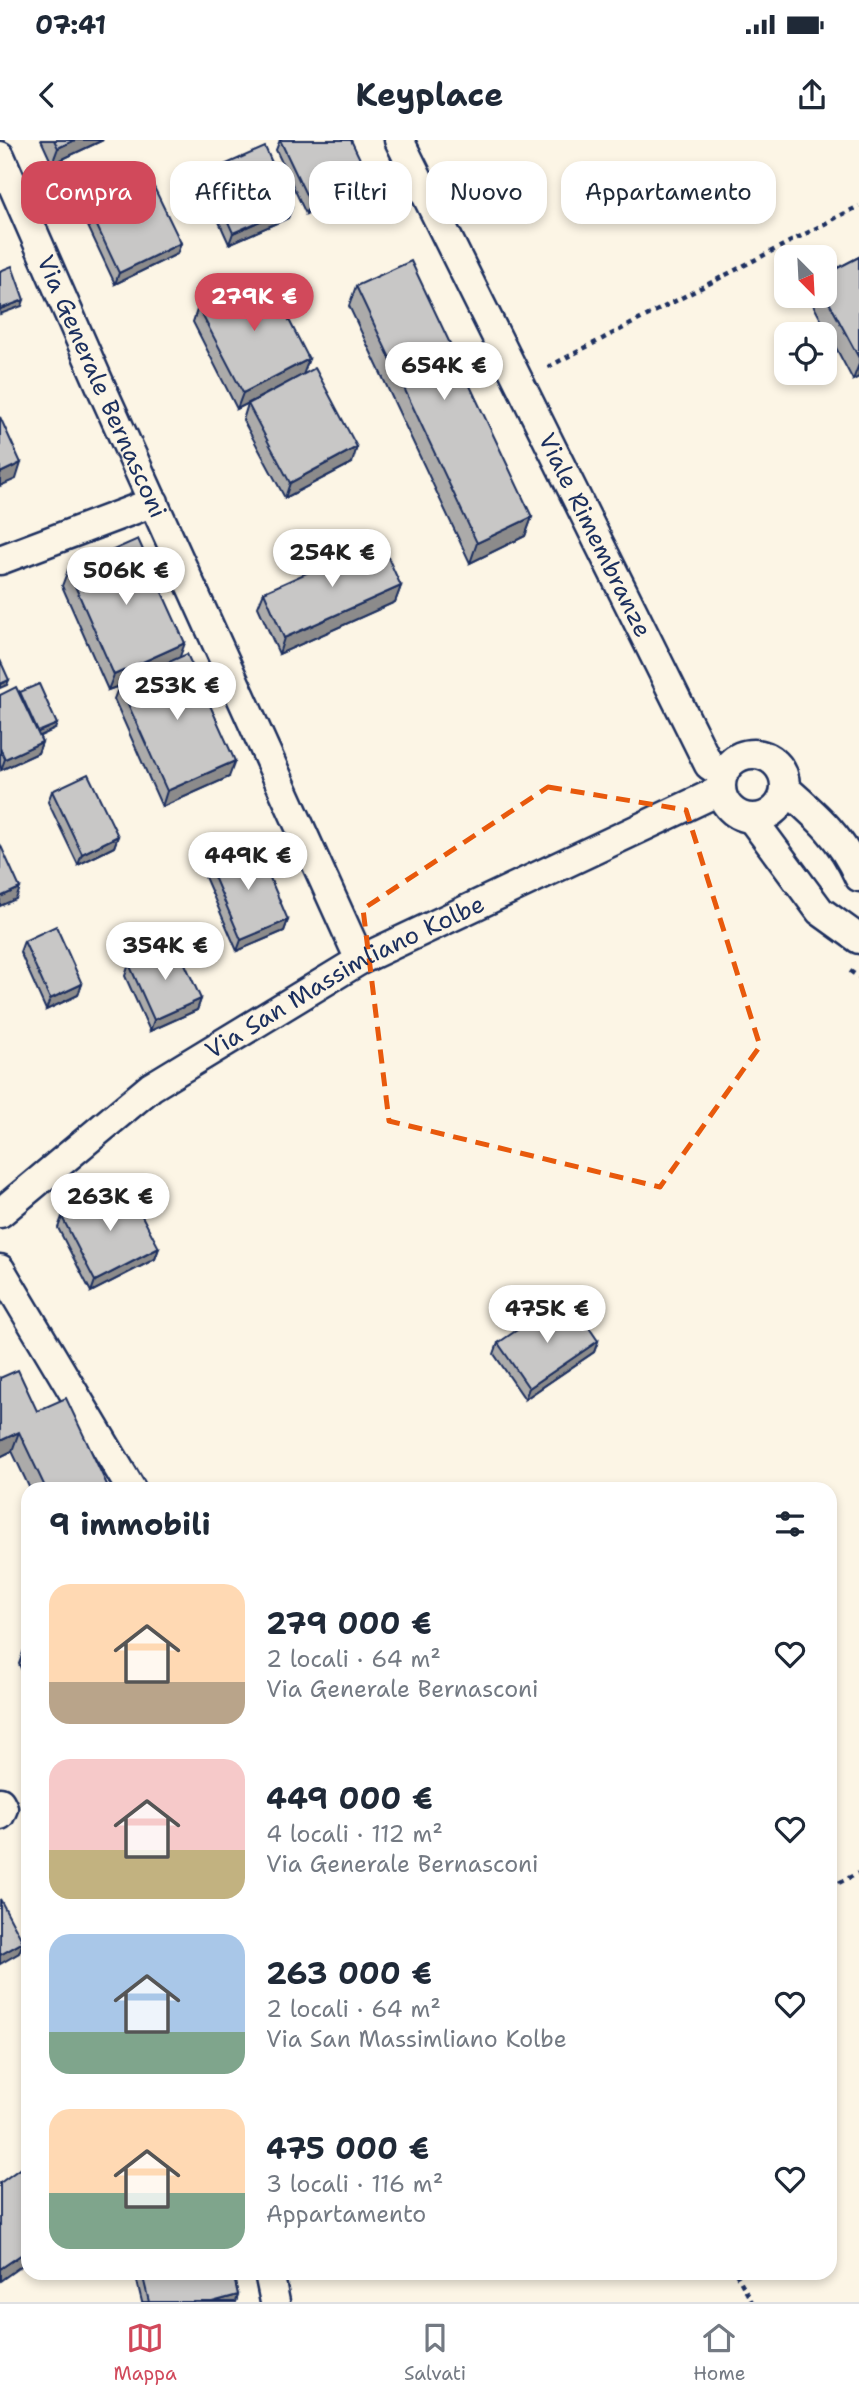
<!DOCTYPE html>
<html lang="it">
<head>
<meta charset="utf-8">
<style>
  body { margin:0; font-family:"Shantell Sans",sans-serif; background:#f6f6f7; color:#1f2937; height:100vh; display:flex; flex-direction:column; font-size:26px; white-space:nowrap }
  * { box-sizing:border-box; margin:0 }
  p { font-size:23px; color:#747a83 }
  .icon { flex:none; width:38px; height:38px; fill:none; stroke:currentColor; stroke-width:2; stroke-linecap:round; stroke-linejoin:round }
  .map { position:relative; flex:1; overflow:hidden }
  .sheet { position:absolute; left:21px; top:1342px; width:816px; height:798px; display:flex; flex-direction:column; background:#fff; border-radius:21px; box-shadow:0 4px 10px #0003 }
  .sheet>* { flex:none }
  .top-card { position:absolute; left:21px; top:21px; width:817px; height:63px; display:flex; gap:14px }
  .needle { width:46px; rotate:156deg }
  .tools { position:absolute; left:774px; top:105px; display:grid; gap:14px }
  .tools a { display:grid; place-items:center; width:63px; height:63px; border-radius:14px; background:#fff; box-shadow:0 4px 10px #0003; font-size:35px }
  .price { position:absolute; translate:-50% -60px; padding:0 16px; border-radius:24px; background:#fff; color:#222; font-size:23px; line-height:46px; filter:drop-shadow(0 2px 4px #0008) }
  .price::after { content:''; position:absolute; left:50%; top:42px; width:21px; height:16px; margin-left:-10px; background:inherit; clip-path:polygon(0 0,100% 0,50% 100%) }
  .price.on { background:#d1495b; color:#fff }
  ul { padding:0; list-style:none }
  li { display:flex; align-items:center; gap:21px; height:175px; padding:0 28px }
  li span { display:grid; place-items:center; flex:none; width:196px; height:140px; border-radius:21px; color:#555 }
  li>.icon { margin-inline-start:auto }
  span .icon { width:84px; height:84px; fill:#fffc; stroke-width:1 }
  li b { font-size:30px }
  h2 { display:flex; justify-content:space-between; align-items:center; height:84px; padding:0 28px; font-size:30px }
  .tag { padding:0 24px; border-radius:21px; background:#fff; box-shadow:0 4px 10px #0003; font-size:24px; line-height:63px }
  .tag.on { background:#d1495b; color:#fff }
  .status { display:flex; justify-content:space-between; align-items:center; height:49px; padding:0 35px; background:#fff; direction:ltr }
  .status svg { height:19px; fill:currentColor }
  header { display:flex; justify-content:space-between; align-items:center; height:91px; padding:0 28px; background:#fff; font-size:32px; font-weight:700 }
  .tab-bar { display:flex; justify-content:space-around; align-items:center; height:98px; border-top:2px solid #e0e1e3; background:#fff; font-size:19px; color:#747a83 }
  .tab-bar a { display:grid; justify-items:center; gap:4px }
  .tab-bar .on { color:#d1495b }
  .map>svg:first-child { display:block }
</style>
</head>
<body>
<div class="status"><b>07:41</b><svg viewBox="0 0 49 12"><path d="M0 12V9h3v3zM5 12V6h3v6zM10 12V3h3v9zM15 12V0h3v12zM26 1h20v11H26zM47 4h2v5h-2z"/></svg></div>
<header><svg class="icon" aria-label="back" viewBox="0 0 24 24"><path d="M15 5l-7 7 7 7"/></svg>Keyplace<svg class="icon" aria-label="share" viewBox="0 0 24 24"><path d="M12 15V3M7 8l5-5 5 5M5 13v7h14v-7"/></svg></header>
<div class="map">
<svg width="859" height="2162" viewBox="0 0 859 2162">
  <rect width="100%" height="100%" fill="#fcf5e5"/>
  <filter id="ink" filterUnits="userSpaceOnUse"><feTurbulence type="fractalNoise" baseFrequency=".0143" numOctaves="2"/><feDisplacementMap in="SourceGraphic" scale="14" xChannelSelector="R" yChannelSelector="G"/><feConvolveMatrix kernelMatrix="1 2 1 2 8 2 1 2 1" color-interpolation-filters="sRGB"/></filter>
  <g filter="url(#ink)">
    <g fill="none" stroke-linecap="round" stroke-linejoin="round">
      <g stroke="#1b2f5e" stroke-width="33">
        <g id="minor">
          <path id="s1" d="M399,0l310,625 14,9"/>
          <path id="s2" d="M0,16l101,231 259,573"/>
          <polyline points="0,420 154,362"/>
          <circle cx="753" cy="646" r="32"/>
          <path d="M786,649c31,27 56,49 73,88"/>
          <polyline points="752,679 820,771 859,799"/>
          <path id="s3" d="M0,1073l151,-126 209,-127 361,-170"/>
          <polyline points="0,1129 131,1349"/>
          <polyline points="0,1662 3,1668 0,1675"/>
          <polyline points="269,2133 275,2162"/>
        </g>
      </g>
      <g stroke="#1b2f5e" stroke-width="4.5" stroke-dasharray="5 5" stroke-linecap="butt">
        <polyline points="548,227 859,66"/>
        <polyline points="850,831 859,837"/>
        <polyline points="830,1747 859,1733"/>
        <polyline points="736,2133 752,2162"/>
      </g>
      <use href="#minor" stroke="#fcf5e5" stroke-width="28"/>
    </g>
    <g fill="#acabaa" stroke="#1b2f5e" stroke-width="2">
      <polygon points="41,0 103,0 52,24"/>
      <polygon points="280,0 364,47 306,74 276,10"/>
      <polygon points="206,33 292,67 288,78 229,104 202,44"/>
      <polygon points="90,71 181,103 177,114 115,144 86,82"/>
      <polygon points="859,117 859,237 853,240 810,159 811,156 824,156 824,135"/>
      <polygon points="356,146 532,377 525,396 470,423 349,166"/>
      <polygon points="198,167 304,234 352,323 285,358 243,280 248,264 283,246 237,269 193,182"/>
      <polygon points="68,430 180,517 229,637 162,667 114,559 119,546 108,550 62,446"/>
      <polygon points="401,446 395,462 279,514 258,467 264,452"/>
      <polygon points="20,552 55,589 39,596 42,602 38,613 1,630 0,627 0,555 20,554"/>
      <polygon points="52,651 118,696 114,707 78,725 48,662"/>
      <polygon points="209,725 288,780 284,791 237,811 205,737"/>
      <polygon points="24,801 82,844 78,855 46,870 20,812"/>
      <polygon points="129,824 201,859 197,870 150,891 125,836"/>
      <polygon points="62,1077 159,1108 155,1119 91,1152 58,1088"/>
      <polygon points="554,1185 598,1201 594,1212 525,1259 494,1214 498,1203"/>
      <polygon points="0,1238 37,1271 109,1349 30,1349 12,1311 0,1317"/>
      <polygon points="28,1503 28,1544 19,1524 26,1504"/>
      <polygon points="135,2133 233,2133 238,2155 236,2162 142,2162"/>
    </g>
    <g fill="#8c8b8b" stroke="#1b2f5e" stroke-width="2">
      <polygon points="75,0 103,0 52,24 58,8"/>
      <polygon points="368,36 364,47 306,74 310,63"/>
      <polygon points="292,67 288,78 229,104 233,93"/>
      <polygon points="181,103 177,114 115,144 119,133"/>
      <polygon points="24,160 22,166 0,174 0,169"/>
      <polygon points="309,219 303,235 237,269 243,253"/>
      <polygon points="859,224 859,237 853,240"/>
      <polygon points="357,307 352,323 285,358 290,343"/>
      <polygon points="21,323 16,339 0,346 0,333"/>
      <polygon points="532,377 525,396 470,423 477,403"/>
      <polygon points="401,446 395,462 279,514 284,498"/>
      <polygon points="185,503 179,519 119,544 119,546 108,550 114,535"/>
      <polygon points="9,540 7,545 0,548 0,544"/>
      <polygon points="57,584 55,589 36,598 38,592"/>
      <polygon points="42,602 38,613 1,630 5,619"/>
      <polygon points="235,621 229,637 162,667 167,651"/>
      <polygon points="118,696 114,707 78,725 82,714"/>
      <polygon points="20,748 16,759 0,766 0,757"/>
      <polygon points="288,780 284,791 237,811 241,800"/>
      <polygon points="82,844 78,855 46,870 50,859"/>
      <polygon points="201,859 197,870 150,891 154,880"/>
      <polygon points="159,1108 155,1119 91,1152 95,1141"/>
      <polygon points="598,1201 594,1212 525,1259 529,1248"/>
      <polygon points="19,1292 12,1311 0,1317 0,1301"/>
      <polygon points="23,1802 19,1813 0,1824 0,1815"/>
      <polygon points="28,2110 28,2121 0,2141 0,2129"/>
      <polygon points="238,2155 236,2162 212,2162"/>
    </g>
    <g fill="#c8c7c6" stroke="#1b2f5e" stroke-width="2">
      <polygon points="54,0 75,0 58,8"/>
      <polygon points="280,0 351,0 368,36 310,63"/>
      <polygon points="265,7 292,67 233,93 206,33"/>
      <polygon points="151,41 181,103 119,133 90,71"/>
      <polygon points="859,117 859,218 824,153 824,135"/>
      <polygon points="411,121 532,377 477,403 356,146"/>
      <polygon points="12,126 24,160 0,169 0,131"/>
      <polygon points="265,133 309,219 243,253 198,167"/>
      <polygon points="315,228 357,307 290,343 248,264"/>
      <polygon points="0,277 21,323 0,333"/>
      <polygon points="138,399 185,503 114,535 68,430"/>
      <polygon points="380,400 401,446 284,498 264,452"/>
      <polygon points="187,514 235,621 167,651 119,544"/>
      <polygon points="0,520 9,540 0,544"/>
      <polygon points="39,544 57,584 38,592 20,552"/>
      <polygon points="16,547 42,602 5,619 0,608 0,555"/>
      <polygon points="88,634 118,696 82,714 52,651"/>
      <polygon points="0,704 20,748 0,757"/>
      <polygon points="256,705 288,780 241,800 209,725"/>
      <polygon points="56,786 82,844 50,859 24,801"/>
      <polygon points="176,804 201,859 154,880 129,824"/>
      <polygon points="125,1044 159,1108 95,1141 62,1077"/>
      <polygon points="577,1170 598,1201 529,1248 498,1203 545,1171 554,1185"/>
      <polygon points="18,1230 37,1271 66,1258 109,1349 46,1349 19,1292 0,1301 0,1238"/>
      <polygon points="0,1759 23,1802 0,1815"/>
      <polygon points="25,2025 28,2029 28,2110 0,2129 0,2043"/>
      <polygon points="142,2133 233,2133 238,2155 212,2162 149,2162"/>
    </g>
  </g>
  <path fill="none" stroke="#e8590c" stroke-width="5" stroke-dasharray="14 9" stroke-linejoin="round" d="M548,647l138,23 74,236 -100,141 -271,-66 -26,-212z"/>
  <g text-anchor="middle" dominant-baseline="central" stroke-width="7" stroke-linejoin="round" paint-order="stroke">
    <g font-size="24" fill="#1b2f5e" stroke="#fcf5e5">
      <text stroke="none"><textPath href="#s2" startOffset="252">Via Generale Bernasconi</textPath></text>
      <text stroke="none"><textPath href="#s1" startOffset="441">Viale Rimembranze</textPath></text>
      <text stroke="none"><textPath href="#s3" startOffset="420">Via San Massimliano Kolbe</textPath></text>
    </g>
  </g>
</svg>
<div class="tools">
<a><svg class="needle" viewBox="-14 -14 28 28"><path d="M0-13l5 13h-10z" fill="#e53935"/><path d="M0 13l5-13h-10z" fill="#747a83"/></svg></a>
<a><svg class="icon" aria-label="locate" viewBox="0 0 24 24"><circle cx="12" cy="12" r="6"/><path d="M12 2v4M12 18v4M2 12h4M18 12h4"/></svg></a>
</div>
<b class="price on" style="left:254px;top:193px">279K €</b>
<b class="price" style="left:444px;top:262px">654K €</b>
<b class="price" style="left:332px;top:449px">254K €</b>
<b class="price" style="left:126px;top:467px">506K €</b>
<b class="price" style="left:177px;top:582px">253K €</b>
<b class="price" style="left:248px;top:752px">449K €</b>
<b class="price" style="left:165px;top:842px">354K €</b>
<b class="price" style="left:110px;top:1093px">263K €</b>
<b class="price" style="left:547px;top:1205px">475K €</b>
<div class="top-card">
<a class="tag on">Compra</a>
<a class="tag">Affitta</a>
<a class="tag">Filtri</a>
<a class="tag">Nuovo</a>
<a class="tag">Appartamento</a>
</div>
<section class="sheet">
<h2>9 immobili<svg class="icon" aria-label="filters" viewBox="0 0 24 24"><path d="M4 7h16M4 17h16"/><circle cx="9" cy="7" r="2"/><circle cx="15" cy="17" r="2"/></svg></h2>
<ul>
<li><span style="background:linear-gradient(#ffd9b3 70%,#b9a48a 0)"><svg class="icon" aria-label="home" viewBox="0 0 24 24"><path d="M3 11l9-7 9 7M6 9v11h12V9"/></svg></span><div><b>279 000 €</b><p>2 locali · 64 m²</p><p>Via Generale Bernasconi</p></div><svg class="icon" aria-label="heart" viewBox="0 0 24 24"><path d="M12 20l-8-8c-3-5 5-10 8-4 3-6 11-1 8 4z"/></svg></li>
<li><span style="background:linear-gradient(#f6c9c9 65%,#c2b280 0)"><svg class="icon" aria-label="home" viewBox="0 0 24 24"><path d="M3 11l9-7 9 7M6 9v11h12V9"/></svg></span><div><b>449 000 €</b><p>4 locali · 112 m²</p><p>Via Generale Bernasconi</p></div><svg class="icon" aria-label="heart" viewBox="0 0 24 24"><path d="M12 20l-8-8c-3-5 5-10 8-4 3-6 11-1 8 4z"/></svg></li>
<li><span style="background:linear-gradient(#a9c7e8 70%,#7fa58c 0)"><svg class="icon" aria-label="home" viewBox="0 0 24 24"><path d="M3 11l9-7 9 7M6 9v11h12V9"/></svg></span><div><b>263 000 €</b><p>2 locali · 64 m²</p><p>Via San Massimliano Kolbe</p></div><svg class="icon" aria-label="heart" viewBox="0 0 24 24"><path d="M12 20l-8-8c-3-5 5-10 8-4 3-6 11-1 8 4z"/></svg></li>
<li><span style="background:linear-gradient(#ffd9b3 60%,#7fa58c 0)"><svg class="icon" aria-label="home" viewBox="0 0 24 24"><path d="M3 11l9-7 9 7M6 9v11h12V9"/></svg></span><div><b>475 000 €</b><p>3 locali · 116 m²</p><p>Appartamento</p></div><svg class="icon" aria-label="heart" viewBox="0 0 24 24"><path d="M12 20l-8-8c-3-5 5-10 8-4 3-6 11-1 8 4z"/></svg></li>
</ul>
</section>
</div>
<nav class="tab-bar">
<a class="on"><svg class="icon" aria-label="map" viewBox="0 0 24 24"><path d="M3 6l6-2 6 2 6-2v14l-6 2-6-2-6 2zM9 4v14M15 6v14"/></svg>Mappa</a>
<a><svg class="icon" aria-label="saved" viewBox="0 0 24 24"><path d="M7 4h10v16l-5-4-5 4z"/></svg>Salvati</a>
<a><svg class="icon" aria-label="home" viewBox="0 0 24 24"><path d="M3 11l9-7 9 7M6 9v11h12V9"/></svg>Home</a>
</nav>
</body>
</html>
